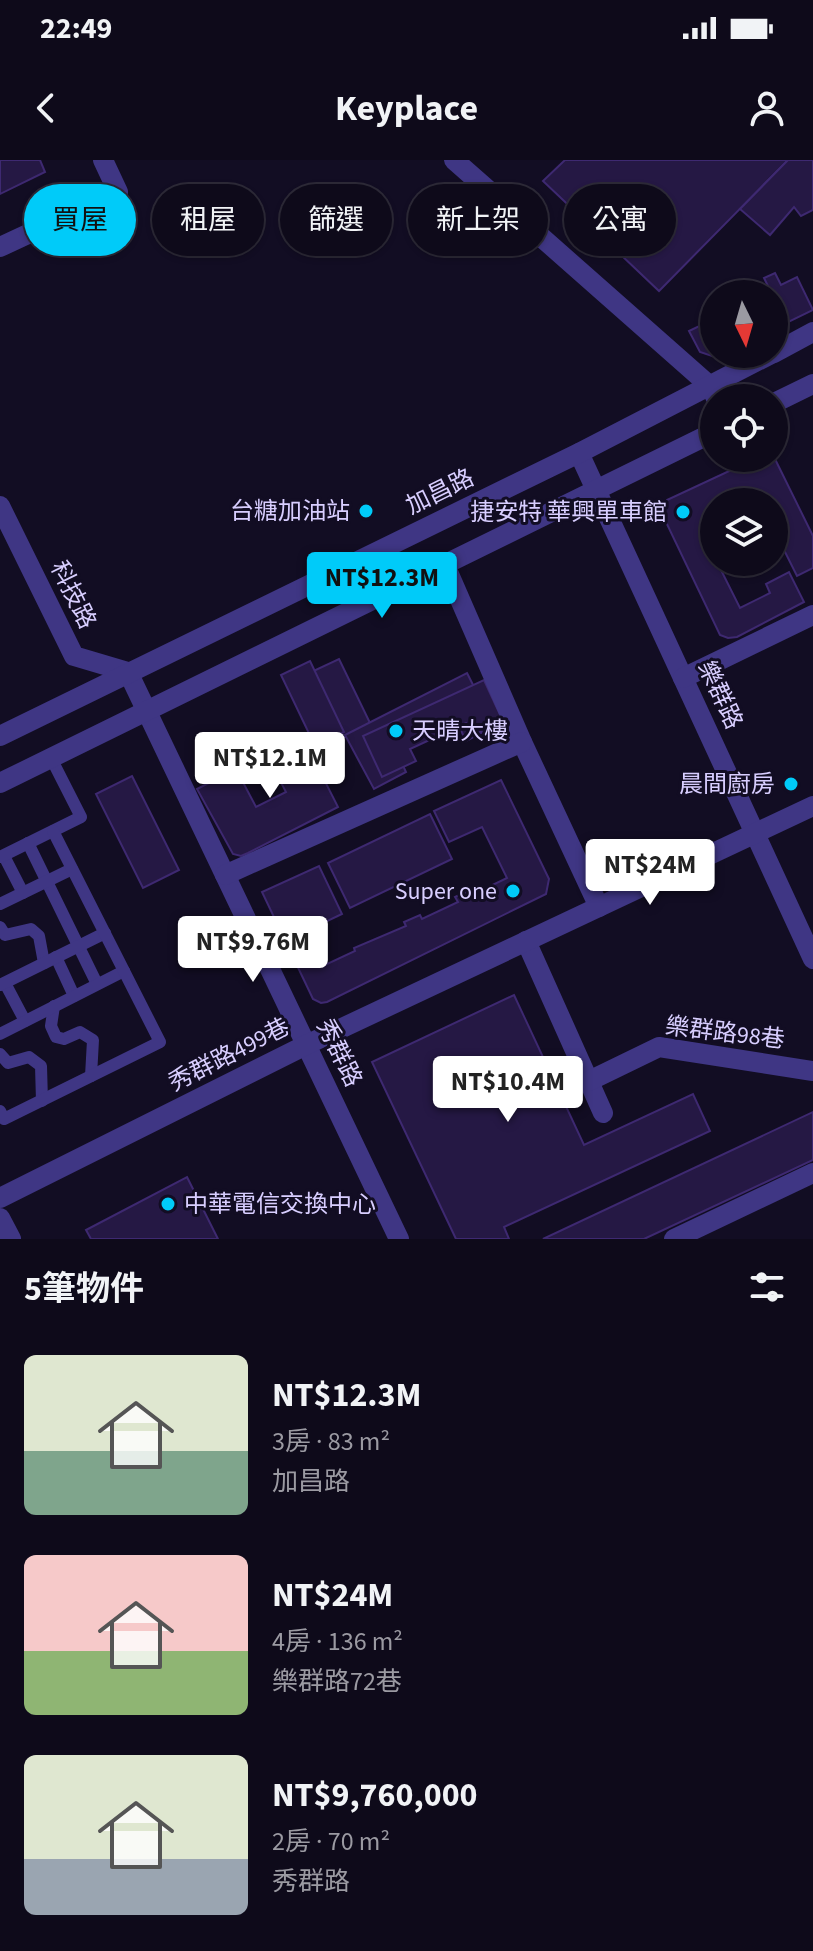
<!DOCTYPE html>
<html lang="zh-TW">
<head>
<meta charset="utf-8">
<style>
  body { margin:0; font-family:"Source Sans 3","Noto Sans TC",sans-serif; background:#171323; color:#f1f3f6; height:100vh; display:flex; flex-direction:column; font-size:30px; white-space:nowrap }
  * { box-sizing:border-box; margin:0 }
  p { font-size:26px; color:#9b9aa2 }
  .icon { flex:none; width:44px; height:44px; fill:none; stroke:currentColor; stroke-width:2; stroke-linecap:round; stroke-linejoin:round }
  .map { position:relative; height:1079px; overflow:hidden }
  .drawer { display:flex; flex-direction:column; background:#0e0a1a; flex:1 }
  .drawer>* { flex:none }
  .hud { position:absolute; left:24px; top:24px; width:766px; height:72px; display:flex; gap:16px }
  .needle { width:52px; rotate:175deg }
  .controls { position:absolute; left:700px; top:120px; display:grid; gap:16px }
  .controls a { display:grid; place-items:center; width:88px; height:88px; border-radius:50%; background:#0e0a1a; box-shadow:0 2px 6px #0004,0 0 0 2px #2e2b39; font-size:40px }
  .price { position:absolute; translate:-50% -68px; padding:0 18px; border-radius:8px; background:#fff; color:#222; font-size:26px; line-height:52px; filter:drop-shadow(0 2px 4px #0008) }
  .price::after { content:''; position:absolute; left:50%; top:48px; width:24px; height:18px; margin-left:-12px; background:inherit; clip-path:polygon(0 0,100% 0,50% 100%) }
  .price.active { background:#00cbf9; color:#111 }
  ul { padding:0; list-style:none }
  li { display:flex; align-items:center; gap:24px; height:200px; padding:0 24px }
  li span { display:grid; place-items:center; flex:none; width:224px; height:160px; border-radius:12px; color:#555 }
  li>.icon { margin-inline-start:auto }
  span .icon { width:96px; height:96px; fill:#fffc; stroke-width:1 }
  li b { font-size:34px }
  h2 { display:flex; justify-content:space-between; align-items:center; height:96px; padding:0 24px; font-size:34px }
  .tag { padding:0 28px; border-radius:36px; background:#0e0a1a; box-shadow:0 2px 6px #0004,0 0 0 2px #2e2b39; font-size:28px; line-height:72px }
  .tag.active { background:#00cbf9; color:#111 }
  .status { display:flex; justify-content:space-between; align-items:center; height:56px; padding:0 40px; background:#0e0a1a; direction:ltr }
  .status svg { height:22px; fill:currentColor }
  header { display:flex; justify-content:space-between; align-items:center; height:104px; padding:0 24px; background:#0e0a1a; font-size:36px; font-weight:700 }
  .map>svg:first-child { display:block }
</style>
</head>
<body>
<div class="status"><b>22:49</b><svg viewBox="0 0 49 12"><path d="M0 12V9h3v3zM5 12V6h3v6zM10 12V3h3v9zM15 12V0h3v12zM26 1h20v11H26zM47 4h2v5h-2z"/></svg></div>
<header><svg class="icon" aria-label="back" viewBox="0 0 24 24"><path d="M15 5l-7 7 7 7"/></svg>Keyplace<svg class="icon" aria-label="person" viewBox="0 0 24 24"><circle cx="12" cy="8" r="4"/><path d="M4 21q1-7 8-7t8 7"/></svg></header>
<div class="map">
<svg width="813" height="1079" viewBox="0 0 813 1079">
  <rect width="100%" height="100%" fill="#120d23"/>
  <g fill="#251844" stroke="#3e2971" stroke-width="2">
    <polygon points="0,0 40,0 45,12 0,34"/>
    <polygon points="565,0 788,0 659,131 543,21"/>
    <polygon points="788,0 813,0 813,50 801,56 794,47 770,75 740,49"/>
    <polygon points="775,113 781,125 797,117 813,150 774,169 774,134 763,134 770,130 764,118"/>
    <polygon points="714,159 714,194 724,194 715,197 700,192 689,171"/>
    <polygon points="774,297 813,376 813,408 797,416 774,370 774,342 714,342 714,372 704,377 714,402 717,402 740,448 770,433 766,424 789,412 804,442 737,477 728,478 720,475 665,360 664,349 667,340 757,298"/>
    <polygon points="339,499 371,565 339,580 307,514"/>
    <polygon points="310,501 344,572 315,586 281,515"/>
    <polygon points="467,513 494,566 466,581 457,562 397,593 406,612 374,629 345,575"/>
    <polygon points="484,520 503,561 472,576 466,563 410,589 416,601 382,617 363,576"/>
    <polygon points="301,574 338,647 248,693 241,696 233,694 197,629 236,609 256,647 286,632 266,594"/>
    <polygon points="132,616 179,710 143,728 96,634"/>
    <polygon points="501,620 549,719 546,734 327,842 321,843 313,839 262,732 319,706 342,754 319,765 315,758 306,762 310,770 306,772 323,806 355,791 354,788 406,766 404,762 420,755 422,759 458,742 455,737 470,730 472,735 507,718 482,667 449,682 434,651"/>
    <polygon points="430,654 452,699 350,748 328,703"/>
    <polygon points="514,835 584,985 693,934 710,971 504,1067 509,1079 456,1079 372,902"/>
    <polygon points="813,952 813,1000 644,1079 543,1079"/>
    <polygon points="187,1017 218,1079 91,1079 86,1070"/>
  </g>
  <g fill="none" stroke-linecap="round" stroke-linejoin="round">
    <g stroke="#3f3684" stroke-width="12">
      <polyline points="28,683 97,824"/>
      <polyline points="4,696 23,733"/>
      <polyline points="0,697 81,657 51,598"/>
      <polyline points="0,744 72,709"/>
      <polyline points="0,767 5,775 31,769 39,776 44,803"/>
      <polyline points="56,797 74,836"/>
      <polyline points="5,823 25,861"/>
      <polyline points="0,825 105,773"/>
      <polyline points="54,846 51,866 56,877 64,879 80,872 93,880 91,916"/>
      <polyline points="0,874 124,811"/>
      <polyline points="0,894 8,903 29,897 41,906 42,941"/>
      <polyline points="0,951 4,959 160,882 53,671"/>
    </g>
    <g stroke="#3f3684" stroke-width="20">
      <polyline points="454,0 710,226 716,238"/>
      <polyline points="0,87 118,32 103,0"/>
      <polyline points="579,293 813,799"/>
      <polyline points="0,346 74,496 128,512 399,1079"/>
      <polyline points="445,405 522,582 599,747"/>
      <polyline points="683,518 813,455"/>
      <polyline points="225,715 522,582"/>
      <polyline points="526,781 603,953"/>
      <polyline points="589,921 659,887 813,911"/>
      <polyline points="0,1038 306,885 813,646"/>
      <polyline points="0,1058 11,1079"/>
      <polyline points="674,1079 813,1013"/>
    </g>
    <g stroke="#3f3684" stroke-width="20">
      <polyline points="774,193 813,172"/>
      <polyline points="774,243 813,224"/>
      <polyline points="0,576 579,293 771,194"/>
      <polyline points="0,623 714,272"/>
    </g>
  </g>
  <g fill="#00cbf9" stroke="#120d23" stroke-width="3">
    <circle cx="366" cy="351" r="8"/>
    <circle cx="683" cy="352" r="8"/>
    <circle cx="396" cy="571" r="8"/>
    <circle cx="791" cy="624" r="8"/>
    <circle cx="513" cy="731" r="8"/>
    <circle cx="168" cy="1044" r="8"/>
  </g>
  <g text-anchor="middle" dominant-baseline="central" stroke-width="6" stroke-linejoin="round" paint-order="stroke">
    <g font-size="24" fill="#d8ceff" stroke="#120d23">
      <text transform="translate(440 332) rotate(-26)">加昌路</text>
      <text transform="translate(73 435) rotate(64)">科技路</text>
      <text transform="translate(720 535) rotate(65)">樂群路</text>
      <text transform="translate(725 873) rotate(7)">樂群路98巷</text>
      <text transform="translate(339 893) rotate(64)">秀群路</text>
      <text transform="translate(229 895) rotate(-27)">秀群路499巷</text>
    </g>
    <g font-size="24" fill="#d8ceff" stroke="#120d23" text-anchor="end">
      <text x="350" y="351">台糖加油站</text>
      <text x="667" y="352">捷安特 華興單車館</text>
      <text x="412" y="571" text-anchor="start">天晴大樓</text>
      <text x="775" y="624">晨間廚房</text>
      <text x="497" y="731">Super one</text>
      <text x="184" y="1044" text-anchor="start">中華電信交換中心</text>
    </g>
  </g>
</svg>
<div class="controls">
<a><svg class="needle" viewBox="-14 -14 28 28"><path d="M0-13l5 13h-10z" fill="#e53935"/><path d="M0 13l5-13h-10z" fill="#9b9aa2"/></svg></a>
<a><svg class="icon" aria-label="locate" viewBox="0 0 24 24"><circle cx="12" cy="12" r="6"/><path d="M12 2v4M12 18v4M2 12h4M18 12h4"/></svg></a>
<a><svg class="icon" aria-label="layers" viewBox="0 0 24 24"><path d="M12 4l9 5-9 5-9-5zM3 14l9 5 9-5"/></svg></a>
</div>
<b class="price active" style="left:382px;top:460px">NT$12.3M</b>
<b class="price" style="left:270px;top:640px">NT$12.1M</b>
<b class="price" style="left:650px;top:747px">NT$24M</b>
<b class="price" style="left:253px;top:824px">NT$9.76M</b>
<b class="price" style="left:508px;top:964px">NT$10.4M</b>
<div class="hud">
<a class="tag active">買屋</a>
<a class="tag">租屋</a>
<a class="tag">篩選</a>
<a class="tag">新上架</a>
<a class="tag">公寓</a>
</div>
</div>
<section class="drawer">
<h2>5筆物件<svg class="icon" aria-label="filters" viewBox="0 0 24 24"><path d="M4 7h16M4 17h16"/><circle cx="9" cy="7" r="2"/><circle cx="15" cy="17" r="2"/></svg></h2>
<ul>
<li><span style="background:linear-gradient(#dfe7d0 60%,#7fa58c 0)"><svg class="icon" aria-label="home" viewBox="0 0 24 24"><path d="M3 11l9-7 9 7M6 9v11h12V9"/></svg></span><div><b>NT$12.3M</b><p>3房 · 83 m²</p><p>加昌路</p></div></li>
<li><span style="background:linear-gradient(#f6c9c9 60%,#8fb573 0)"><svg class="icon" aria-label="home" viewBox="0 0 24 24"><path d="M3 11l9-7 9 7M6 9v11h12V9"/></svg></span><div><b>NT$24M</b><p>4房 · 136 m²</p><p>樂群路72巷</p></div></li>
<li><span style="background:linear-gradient(#dfe7d0 65%,#9aa5b1 0)"><svg class="icon" aria-label="home" viewBox="0 0 24 24"><path d="M3 11l9-7 9 7M6 9v11h12V9"/></svg></span><div><b>NT$9,760,000</b><p>2房 · 70 m²</p><p>秀群路</p></div></li>
</ul>
</section>
</body>
</html>
